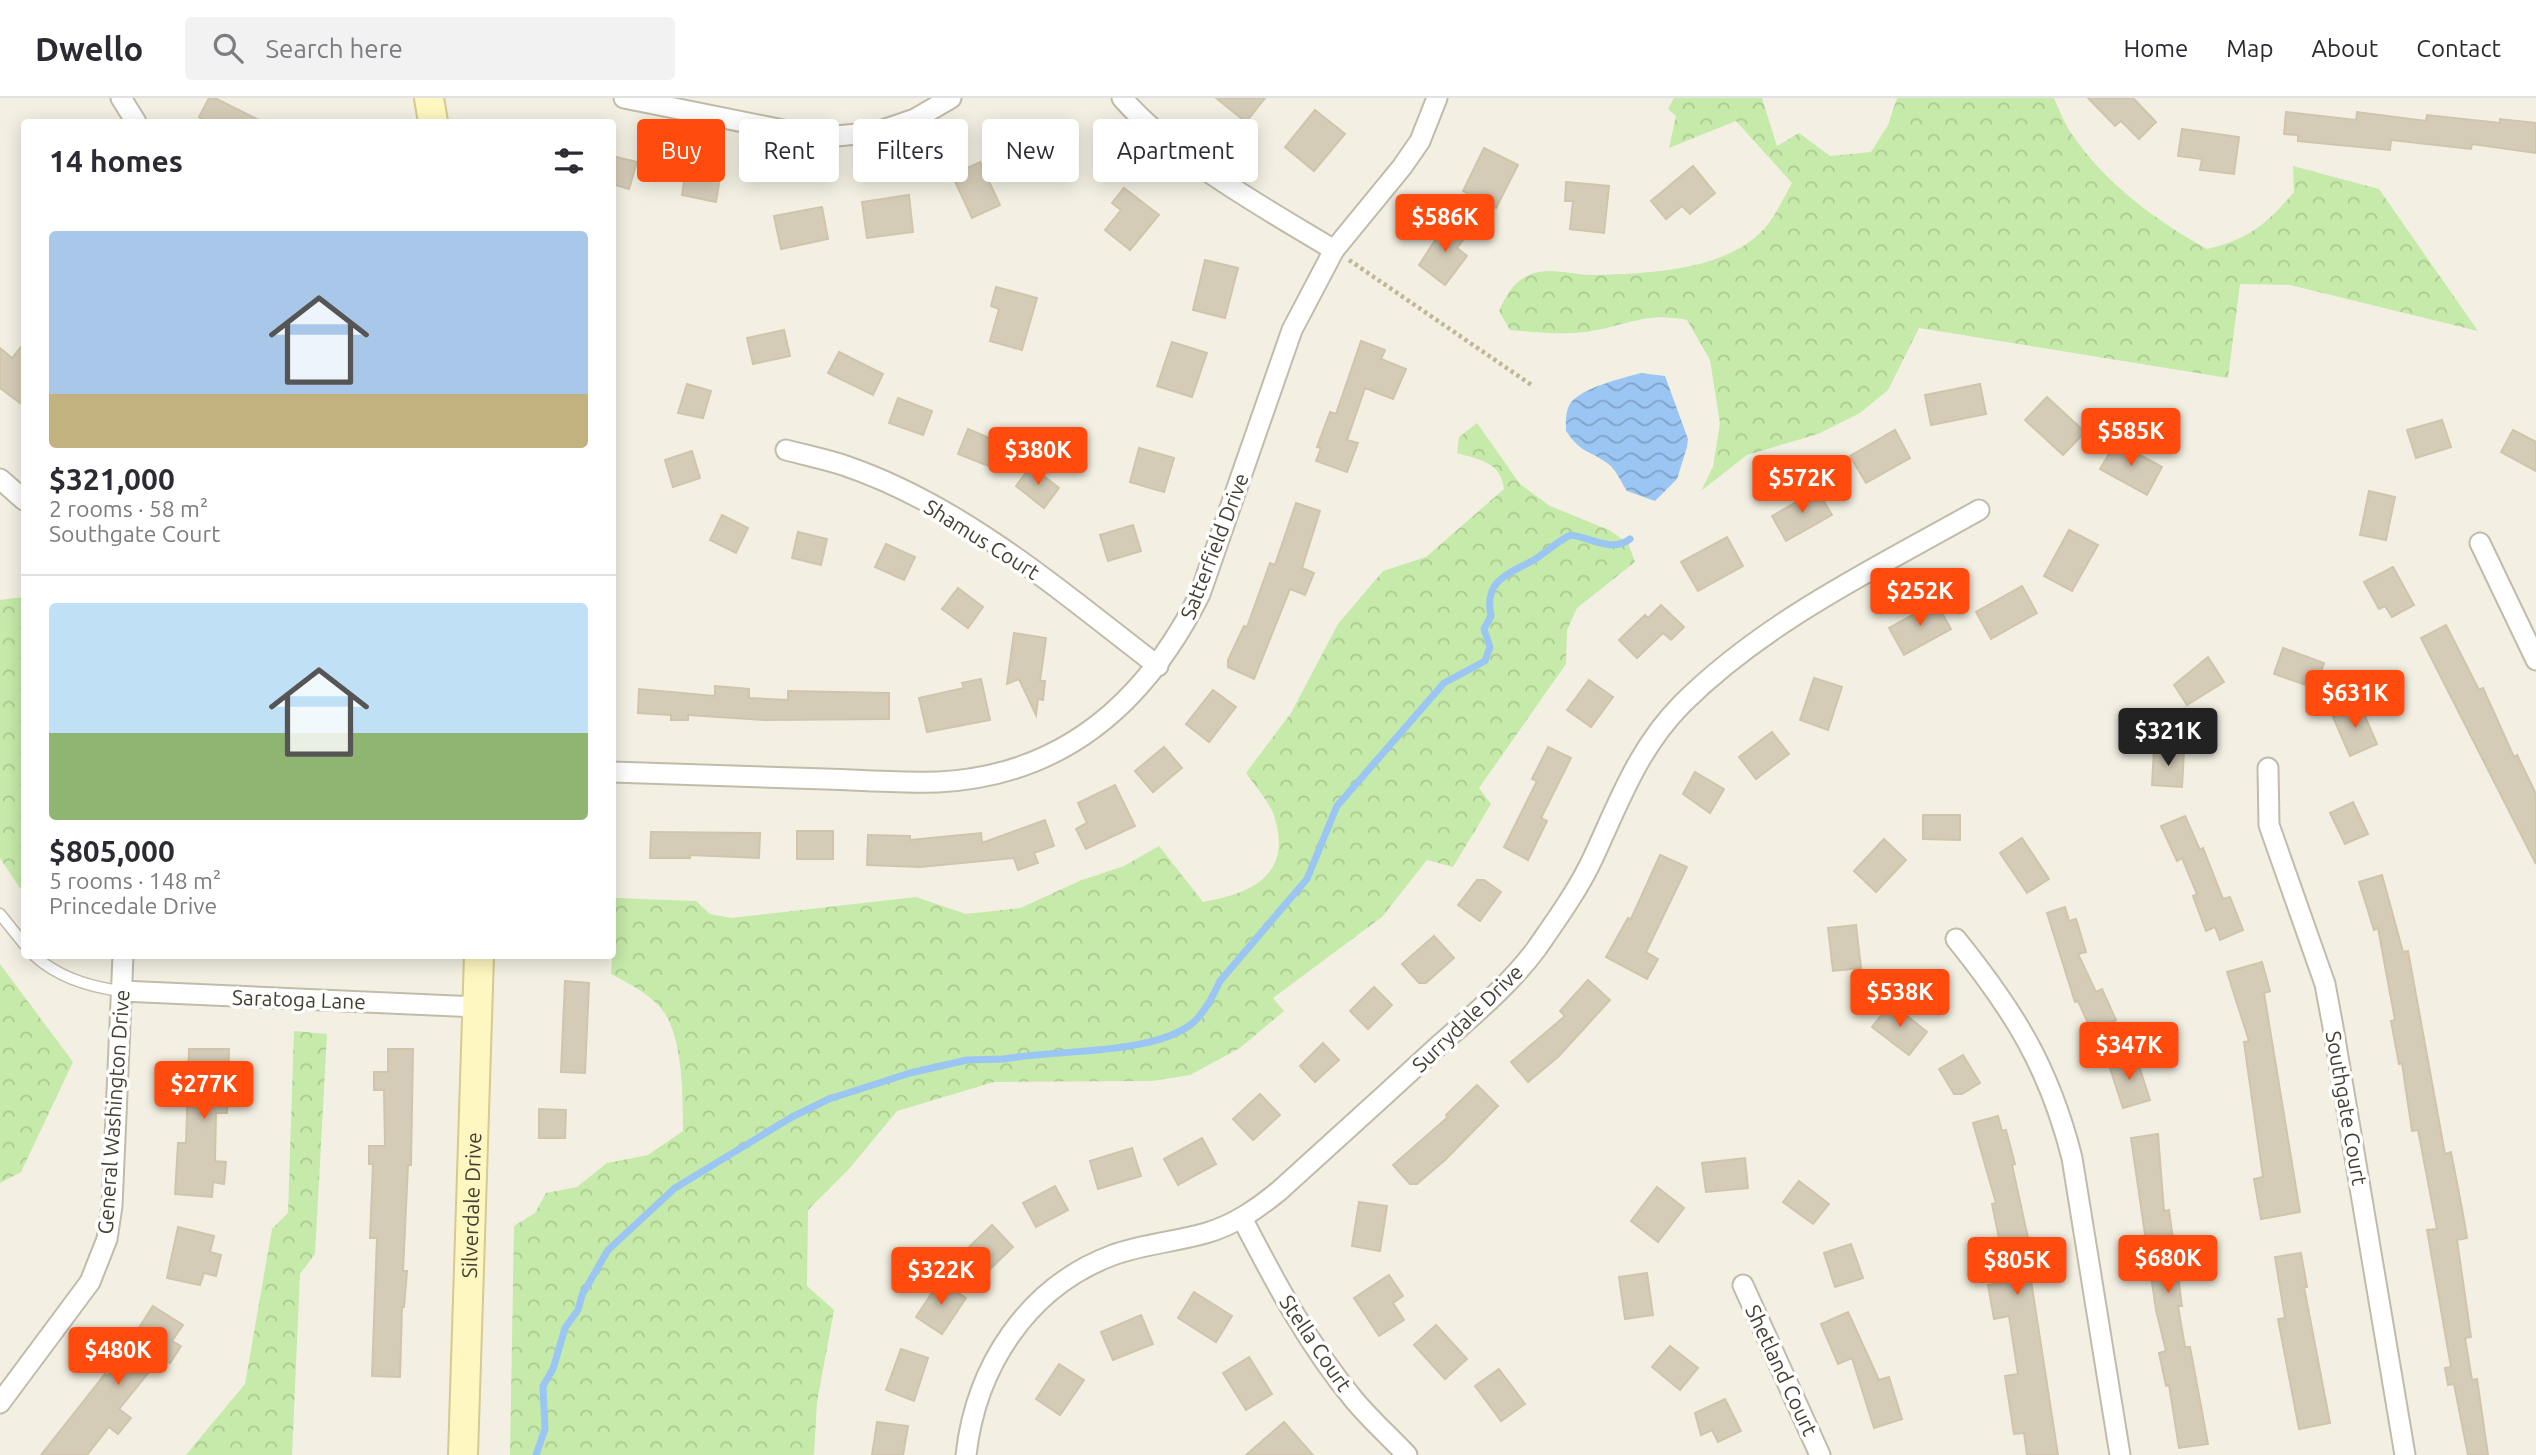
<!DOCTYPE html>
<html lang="en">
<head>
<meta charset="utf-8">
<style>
  body { margin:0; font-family:Ubuntu,sans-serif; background:#f2f2f3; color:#2b2b33; height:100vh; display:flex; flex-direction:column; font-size:26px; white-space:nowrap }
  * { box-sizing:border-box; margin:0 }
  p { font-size:23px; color:#7c7c81 }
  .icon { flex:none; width:38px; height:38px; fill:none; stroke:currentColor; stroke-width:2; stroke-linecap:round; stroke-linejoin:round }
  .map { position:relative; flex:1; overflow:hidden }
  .details { position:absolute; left:21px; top:21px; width:595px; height:840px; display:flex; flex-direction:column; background:#fff; border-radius:7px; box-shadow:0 4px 18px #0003 }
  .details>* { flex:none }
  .hud { position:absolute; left:637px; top:21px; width:665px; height:63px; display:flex; gap:14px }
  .price { position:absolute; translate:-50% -60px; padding:0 16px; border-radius:7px; background:#ff4c0e; color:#fff; font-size:23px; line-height:46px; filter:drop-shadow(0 2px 4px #0008) }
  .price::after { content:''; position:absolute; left:50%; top:42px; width:21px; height:16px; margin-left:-10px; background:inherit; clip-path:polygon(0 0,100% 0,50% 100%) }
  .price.on { background:#222; color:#fff }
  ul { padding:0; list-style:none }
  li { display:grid; align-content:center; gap:14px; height:371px; padding:0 28px }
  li+li { border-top:2px solid #e1e1e2 }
  li span { display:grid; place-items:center; height:217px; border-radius:7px; color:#555 }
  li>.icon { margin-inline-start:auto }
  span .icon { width:126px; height:126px; fill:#fffc; stroke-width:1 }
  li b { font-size:30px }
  h2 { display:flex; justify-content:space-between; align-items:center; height:84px; padding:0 28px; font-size:30px }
  .tag { padding:0 24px; border-radius:7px; background:#fff; box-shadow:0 4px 18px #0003; font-size:24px; line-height:63px }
  .tag.on { background:#ff4c0e; color:#fff }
  header { display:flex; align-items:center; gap:42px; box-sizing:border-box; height:98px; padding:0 35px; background:#fff; border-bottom:2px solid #e1e1e2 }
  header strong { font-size:33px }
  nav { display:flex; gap:38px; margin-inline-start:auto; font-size:24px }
  .search { width:490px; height:63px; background:#f2f2f3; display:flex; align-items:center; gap:18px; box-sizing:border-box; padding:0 24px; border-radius:7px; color:#7c7c81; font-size:26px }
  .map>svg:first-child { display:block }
</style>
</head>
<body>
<header>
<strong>Dwello</strong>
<div class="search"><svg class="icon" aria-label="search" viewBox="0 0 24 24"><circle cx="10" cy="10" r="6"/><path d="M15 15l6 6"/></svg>Search here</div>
<nav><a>Home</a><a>Map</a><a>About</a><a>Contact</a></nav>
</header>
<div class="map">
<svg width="2536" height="1357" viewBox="0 0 2536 1357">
  <defs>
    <pattern id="forest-crowns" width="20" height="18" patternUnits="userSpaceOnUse" patternTransform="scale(1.75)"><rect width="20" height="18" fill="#c5eaa9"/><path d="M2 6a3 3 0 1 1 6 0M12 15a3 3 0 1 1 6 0" fill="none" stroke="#abca92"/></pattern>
    <pattern id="water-waves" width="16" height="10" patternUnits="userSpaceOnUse" patternTransform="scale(1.75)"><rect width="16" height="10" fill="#9bc6f4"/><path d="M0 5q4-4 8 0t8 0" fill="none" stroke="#80a2c6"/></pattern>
  </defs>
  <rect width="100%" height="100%" fill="#f3f0e3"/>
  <g fill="url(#forest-crowns)">
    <path d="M1674,0h88l15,48 22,-13 31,23 41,-4 17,-27 9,-27h157c6,13 11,28 20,39 32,47 84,85 133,112 41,-9 61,-26 87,-57l-1,-26 86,23 99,142 -188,-46 -50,-1 -12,94 -309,-50 -31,62 -28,23 -42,21 -71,21 -46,36 12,-24 7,-44 -10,-63 -23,-40c-42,-9 -61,6 -101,12 -25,3 -51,0 -76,-2l-11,-19c7,-15 13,-28 30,-36 19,-9 43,0 63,0 54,-1 134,-4 172,-46 11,-12 20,-32 28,-46l-56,-62 -67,27 7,-32 -8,-7z"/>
    <path d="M1477,325l43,61 30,22 59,24 19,13 7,19 -58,46 -10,22 -1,34 -87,124 12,16 -38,63 -26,-7 -45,57 -109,81 11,13 -44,37 -50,27 -38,6 -158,1 -97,29 -48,58 -41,41 -1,76 27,24 -17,92 -3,53h-304l4,-229 21,-13 11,-20 31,-6 30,-24 41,-8 35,-24c0,-33 0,-84 -16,-114 -11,-20 -37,-33 -56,-43l5,-76 80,3 14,13 21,4 185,-21 50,17 54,-6 62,-28 42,-14 35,-20 44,56c47,-8 89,-26 72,-83 -4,-16 -20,-33 -29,-46l45,-60 47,-89 45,-53 43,-14 78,-68c-3,-27 -24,-29 -47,-36l2,-16z"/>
    <polygon points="24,499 24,796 0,760 0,502"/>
    <polygon points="0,866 73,964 21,1074 0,1085"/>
    <polygon points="294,933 327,936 315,1156 300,1176 292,1357 186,1357 245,1286 272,1131 288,1115"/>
  </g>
  <path fill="url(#water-waves)" d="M1641,275l24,3 23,63 -1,8 -10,32 -22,22 -28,-10c-7,-10 -10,-21 -20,-28 -20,-14 -25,-9 -41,-32 0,-9 -1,-19 4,-27 10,-16 53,-26 71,-31z"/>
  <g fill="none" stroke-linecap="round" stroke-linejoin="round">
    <path stroke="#9bc6f4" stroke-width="7" d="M536,1357l9,-26 -2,-43 10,-17 12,-41 13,-18 4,-15 26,-45 67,-62 117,-71 37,-18 81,-26 57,-13 37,-1c52,-10 150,-3 190,-37 12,-12 19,-26 26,-41l87,-102 30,-73 107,-123 41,-22 5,-14 -6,-18 7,-13c-8,-36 19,-43 43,-56 13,-8 23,-19 37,-25 21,3 41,18 59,4"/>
  </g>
  <g fill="#d5ccb8" stroke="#d0c5ab" stroke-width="2">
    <polygon points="209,0 215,0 263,24 209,24 199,19"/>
    <polygon points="1216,0 1265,0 1246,24"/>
    <polygon points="2088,0 2133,0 2156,24 2139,41 2121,23 2115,28"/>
    <polygon points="1315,12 1345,36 1314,73 1285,49"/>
    <polygon points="2286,14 2356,22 2357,14 2426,23 2427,17 2500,25 2500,21 2536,25 2536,55 2472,46 2471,51 2391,42 2390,52 2298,43 2298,37 2284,36"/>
    <polygon points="1057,24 1076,59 1032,82 1013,47"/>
    <polygon points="2182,31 2239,39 2234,76 2200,72 2202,61 2178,58"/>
    <polygon points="1484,50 1518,67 1496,110 1463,93"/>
    <polygon points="612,58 637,64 629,91 612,86"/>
    <polygon points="980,64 1000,107 972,120 952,77"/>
    <polygon points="1693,68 1715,95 1690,116 1682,108 1666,121 1651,103"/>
    <polygon points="686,72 720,79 716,104 682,97"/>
    <polygon points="1566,84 1609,88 1604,135 1570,131 1573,103 1565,103"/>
    <polygon points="1124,90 1159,117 1130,152 1105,132 1121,112 1112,105"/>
    <polygon points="909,97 913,134 867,140 862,104"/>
    <polygon points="822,109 828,141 781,151 774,118"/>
    <polygon points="1447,124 1466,138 1457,150 1467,158 1445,187 1419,167"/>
    <polygon points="1205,162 1238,170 1225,220 1193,212"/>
    <polygon points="996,189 1037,200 1022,252 990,243 999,211 991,208"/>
    <polygon points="784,232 790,258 753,266 747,240"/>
    <polygon points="1361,243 1385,252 1381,261 1406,271 1393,301 1365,290 1347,342 1358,345 1347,374 1316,363 1321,350 1317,349 1330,314 1336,316"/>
    <polygon points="1172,244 1207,255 1192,299 1157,288"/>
    <polygon points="24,245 24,308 0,290 0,250 12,260"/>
    <polygon points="839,254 883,276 873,297 828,275"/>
    <polygon points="687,286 711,293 703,320 678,315"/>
    <polygon points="1980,286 1986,316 1931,327 1925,297"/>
    <polygon points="2047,299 2085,334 2063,357 2025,322"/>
    <polygon points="898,300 932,313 923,337 889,325"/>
    <polygon points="2442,322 2451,349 2416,360 2407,332"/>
    <polygon points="968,331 1001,345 991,369 958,356"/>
    <polygon points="1895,332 1910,360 1866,385 1850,358"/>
    <polygon points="2513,332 2536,344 2536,373 2501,354"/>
    <polygon points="2116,344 2162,369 2147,397 2100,371"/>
    <polygon points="1139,350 1174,360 1164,394 1130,384"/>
    <polygon points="692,353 700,380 673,389 665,362"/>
    <polygon points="1028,372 1036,372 1059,390 1044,410 1016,388"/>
    <polygon points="1817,392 1832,417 1786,443 1772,418"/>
    <polygon points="2369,393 2395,399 2386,442 2360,437"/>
    <polygon points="1296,405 1320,413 1302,470 1314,475 1305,497 1290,491 1254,581 1228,569 1228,562 1244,528 1247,529 1270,465 1275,467"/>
    <polygon points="722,417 748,430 736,455 710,442"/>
    <polygon points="1133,427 1141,453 1108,463 1100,437"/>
    <polygon points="2069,432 2098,447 2072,493 2044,478"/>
    <polygon points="798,434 827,441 821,467 792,460"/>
    <polygon points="1727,439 1743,468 1698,493 1681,464"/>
    <polygon points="886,446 915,459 904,482 875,469"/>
    <polygon points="2393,469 2414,507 2392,519 2385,508 2379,511 2364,484"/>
    <polygon points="2022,488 2037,515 1991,541 1976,514"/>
    <polygon points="958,490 983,509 968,530 942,511"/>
    <polygon points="1936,504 1951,531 1904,557 1889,530"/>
    <polygon points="1661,507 1684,529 1671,542 1663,535 1637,560 1619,542 1645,517 1648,520"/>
    <polygon points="2446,527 2479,592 2483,590 2514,659 2517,657 2536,696 2536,766 2421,540"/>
    <polygon points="1014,535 1046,540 1040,583 1045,583 1043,602 1038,601 1036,617 1019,581 1007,586"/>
    <polygon points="2283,550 2324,565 2315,590 2274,576"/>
    <polygon points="2208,559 2224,584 2187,607 2174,587"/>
    <polygon points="1814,580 1842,589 1828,632 1800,622"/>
    <polygon points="981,581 990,622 927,634 919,600 964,590 962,585"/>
    <polygon points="1589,582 1613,599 1591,629 1567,612"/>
    <polygon points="715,588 749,591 749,600 788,602 788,593 889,595 889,621 764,622 688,617 688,622 671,622 671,617 638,615 639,591 715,598"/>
    <polygon points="1213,592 1236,609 1209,644 1186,626"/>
    <polygon points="2360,607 2377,646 2350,658 2333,619"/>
    <polygon points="1772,634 1789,656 1756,681 1739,659"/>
    <polygon points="1164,649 1182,670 1153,694 1135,673"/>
    <polygon points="1548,649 1571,660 1541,720 1547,723 1528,762 1504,749 1537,683 1532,681"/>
    <polygon points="2154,651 2184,653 2182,689 2152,687"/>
    <polygon points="1695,674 1724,691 1710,715 1683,696"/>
    <polygon points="1115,687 1135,728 1086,751 1076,731 1087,725 1078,705"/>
    <polygon points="2353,704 2368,736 2345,746 2330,715"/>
    <polygon points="1923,717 1960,717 1960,742 1923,741"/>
    <polygon points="2185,718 2200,752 2203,750 2223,801 2230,799 2243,832 2220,842 2215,829 2206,833 2193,798 2197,796 2182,760 2177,763 2161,728"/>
    <polygon points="1045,722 1054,748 1034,755 1038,765 1018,772 1014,760 920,769 867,767 868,737 910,738 910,742 981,735 982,745"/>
    <rect x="797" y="733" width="36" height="28"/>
    <polygon points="651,734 760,735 759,760 690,757 690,760 650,760"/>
    <polygon points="2022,740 2049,781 2027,795 2000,755"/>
    <polygon points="1884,741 1906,762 1876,794 1854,773"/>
    <polygon points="1660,757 1687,769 1646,854 1658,861 1647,881 1606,859 1628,820 1631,821"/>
    <polygon points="2382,777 2403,854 2408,853 2445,1056 2451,1054 2463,1116 2467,1140 2457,1142 2471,1239 2465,1240 2472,1282 2477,1281 2488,1357 2468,1357 2454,1286 2448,1287 2445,1270 2451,1269 2427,1132 2437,1131 2418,1032 2412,1033 2402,965 2399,966 2391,923 2395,922 2378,830 2374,832 2359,784"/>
    <polygon points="1477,782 1484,782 1501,794 1480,823 1458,807"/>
    <polygon points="2065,809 2069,823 2076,821 2086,854 2078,856 2096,894 2102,891 2116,922 2092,934 2078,903 2075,904 2047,815"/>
    <polygon points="1856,827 1861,870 1833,873 1828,830"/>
    <polygon points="1434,838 1454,860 1426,885 1419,885 1402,866"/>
    <polygon points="2262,864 2270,893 2264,895 2300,1114 2261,1121 2254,1081 2263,1079 2244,944 2249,943 2227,874"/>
    <polygon points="1588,882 1610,902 1559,958 1528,984 1511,964 1565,918 1560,913"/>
    <polygon points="565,883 589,885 585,975 561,974"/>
    <polygon points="1374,889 1392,907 1368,931 1350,913"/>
    <polygon points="1891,905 1927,934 1909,957 1872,929"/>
    <polygon points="1323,945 1339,962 1315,984 1300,968"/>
    <polygon points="189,951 229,951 228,978 240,978 239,1000 228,1000 227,1015 216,1015 215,1063 226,1064 224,1086 213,1084 212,1099 175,1096 178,1045 186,1045"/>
    <polygon points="388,951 413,951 411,1067 408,1067 403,1173 407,1173 404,1209 402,1209 400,1279 372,1278 377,1140 370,1140 373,1066 369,1066 369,1048 385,1048 384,992 374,992 374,974 388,974"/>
    <polygon points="1963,957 1980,985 1962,996 1954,996 1939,971"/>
    <polygon points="2128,957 2132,970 2139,968 2150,1002 2123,1010 2108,964"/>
    <polygon points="1477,987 1498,1008 1445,1062 1417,1086 1410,1086 1393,1067 1448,1019 1446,1017"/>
    <polygon points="1260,996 1280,1017 1253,1042 1233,1021"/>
    <polygon points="539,1011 566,1012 565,1040 539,1040"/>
    <polygon points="1998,1018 2002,1033 2006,1032 2015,1066 2012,1067 2030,1149 2026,1150 2058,1357 2027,1357 2024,1335 2014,1336 2005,1278 2018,1276 2009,1218 1994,1221 1988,1187 2008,1184 1992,1106 1996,1105 1973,1025"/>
    <polygon points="2158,1036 2164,1113 2169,1112 2182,1208 2178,1208 2185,1249 2190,1249 2208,1346 2179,1350 2169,1287 2166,1288 2159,1255 2166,1253 2156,1212 2131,1040"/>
    <polygon points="1202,1040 1216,1066 1178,1087 1164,1061"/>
    <polygon points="1132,1050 1141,1078 1098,1091 1090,1063"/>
    <polygon points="1745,1060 1748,1090 1706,1094 1702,1065"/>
    <polygon points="1799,1083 1829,1106 1813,1126 1783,1104"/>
    <polygon points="1055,1088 1068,1112 1036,1129 1023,1105"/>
    <polygon points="1657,1089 1684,1110 1658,1144 1631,1123"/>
    <polygon points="1359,1104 1387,1108 1380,1153 1352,1148"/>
    <polygon points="992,1127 1013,1149 987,1174 966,1152"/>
    <polygon points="178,1129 214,1138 210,1154 221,1157 216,1178 204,1175 200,1187 167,1180"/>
    <polygon points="1851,1146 1863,1180 1835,1189 1824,1155"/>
    <polygon points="2301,1155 2307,1189 2304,1189 2330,1325 2299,1331 2278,1221 2285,1220 2275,1159"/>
    <polygon points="1647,1175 1653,1217 1625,1221 1619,1179"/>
    <polygon points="1389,1177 1403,1198 1393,1205 1404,1222 1379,1238 1354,1200"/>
    <polygon points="940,1183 966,1200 942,1236 916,1219"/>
    <polygon points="1194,1194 1232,1218 1216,1244 1178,1220"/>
    <polygon points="153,1208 183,1227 172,1243 181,1248 170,1265 161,1259 119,1311 131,1320 118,1336 109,1329 87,1357 41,1357 105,1276 108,1278"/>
    <polygon points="1848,1214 1879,1282 1889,1279 1902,1321 1874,1330 1852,1260 1838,1266 1821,1226"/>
    <polygon points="1141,1217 1153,1246 1113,1262 1101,1234"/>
    <polygon points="1436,1227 1467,1261 1445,1281 1414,1247"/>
    <polygon points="1670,1248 1698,1270 1680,1292 1652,1269"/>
    <polygon points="901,1251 928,1260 914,1303 886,1292"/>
    <polygon points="1249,1259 1272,1296 1246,1312 1223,1275"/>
    <polygon points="1059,1266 1084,1282 1060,1317 1036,1301"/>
    <polygon points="1499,1271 1525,1306 1501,1323 1475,1288"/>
    <polygon points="1725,1301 1741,1333 1718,1344 1712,1332 1701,1337 1695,1315"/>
    <polygon points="877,1324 908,1328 903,1357 872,1357"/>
    <polygon points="1284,1324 1313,1357 1246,1357"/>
  </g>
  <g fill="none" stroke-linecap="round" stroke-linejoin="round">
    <g stroke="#c1bba8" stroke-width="13">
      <g id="lane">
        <polyline points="0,816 24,846"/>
        <path d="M35,858c24,22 55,31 86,35"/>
      </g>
    </g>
    <g stroke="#c1bba8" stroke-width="23">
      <g id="street">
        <polyline points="121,0 136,24"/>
        <polyline points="624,0 788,33 837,38 877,34 915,21 951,0"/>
        <path d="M1122,0c55,62 141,109 212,152"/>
        <path d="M786,352c19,5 38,9 57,15 119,40 217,126 315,201"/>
        <polyline points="0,381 24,402"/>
        <polyline points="2480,445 2536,562"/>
        <polyline points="2268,670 2269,727 2325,886 2333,929 2405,1357"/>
        <path d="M612,674c72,2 143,5 214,7 37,1 75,4 112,3 125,-6 208,-80 262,-188l92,-264 42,-80 68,-83 18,-26 17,-43"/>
        <path d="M1956,841c58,72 93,128 116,219l48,297"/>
        <polyline points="121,893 477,909"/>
        <path d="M1242,1120c33,64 67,128 113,183 16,19 35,36 52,54"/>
        <polyline points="1743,1187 1820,1357"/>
        <polyline points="0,1305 90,1184 107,1141 112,1108 123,858"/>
        <path d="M966,1357c10,-88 61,-168 147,-200 30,-11 62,-13 93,-22 28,-8 51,-24 73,-42 53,-48 105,-95 157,-143 35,-31 73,-62 101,-100 20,-29 41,-58 56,-90 26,-56 45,-110 90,-155 84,-83 193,-135 296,-193"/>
      </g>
    </g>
    <g stroke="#d5ca90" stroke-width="32">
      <g id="secondary">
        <polyline points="429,0 433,24"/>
        <path id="s1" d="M463,1357l16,-499"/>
      </g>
    </g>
    <polyline stroke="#c1b696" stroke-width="4.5" stroke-dasharray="3.5 3.5" stroke-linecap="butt" points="1349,162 1533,288"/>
    <use href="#lane" stroke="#fff" stroke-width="10"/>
    <use href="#street" stroke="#fff" stroke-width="19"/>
    <use href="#secondary" stroke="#fff7c1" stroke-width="28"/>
  </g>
  <g text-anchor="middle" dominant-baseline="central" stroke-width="7" stroke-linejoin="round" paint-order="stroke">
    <g font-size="21" fill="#454033" stroke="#fff">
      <text transform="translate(982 441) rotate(32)">Shamus Court</text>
      <text transform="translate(1214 448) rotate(-69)">Satterfield Drive</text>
      <text transform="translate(299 901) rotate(2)">Saratoga Lane</text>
      <text transform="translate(1467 920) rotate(-44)">Surrydale Drive</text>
      <text transform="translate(2347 1010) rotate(80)">Southgate Court</text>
      <text transform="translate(113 1014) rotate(-86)">General Washington Drive</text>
      <text stroke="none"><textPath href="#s1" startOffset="250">Silverdale Drive</textPath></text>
      <text transform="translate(1316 1245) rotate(56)">Stella Court</text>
      <text transform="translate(1782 1272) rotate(65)">Shetland Court</text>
    </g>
  </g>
</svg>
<b class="price" style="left:1445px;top:156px">$586K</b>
<b class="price" style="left:2131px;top:370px">$585K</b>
<b class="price" style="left:1038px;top:389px">$380K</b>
<b class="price" style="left:1802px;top:417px">$572K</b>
<b class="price" style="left:1920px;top:530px">$252K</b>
<b class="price" style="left:2355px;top:632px">$631K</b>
<b class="price on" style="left:2168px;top:670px">$321K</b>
<b class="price" style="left:1900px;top:931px">$538K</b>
<b class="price" style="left:2129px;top:984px">$347K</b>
<b class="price" style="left:204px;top:1023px">$277K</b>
<b class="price" style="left:2168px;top:1197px">$680K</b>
<b class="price" style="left:2017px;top:1199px">$805K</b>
<b class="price" style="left:941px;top:1209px">$322K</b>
<b class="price" style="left:118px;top:1289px">$480K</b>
<div class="hud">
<a class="tag on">Buy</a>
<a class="tag">Rent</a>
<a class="tag">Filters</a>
<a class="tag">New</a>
<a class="tag">Apartment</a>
</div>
<section class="details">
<h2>14 homes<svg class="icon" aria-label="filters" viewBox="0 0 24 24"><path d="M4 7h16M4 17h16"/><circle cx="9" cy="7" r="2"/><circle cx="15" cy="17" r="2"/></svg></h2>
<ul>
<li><span style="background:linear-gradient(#a9c7e8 75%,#c2b280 0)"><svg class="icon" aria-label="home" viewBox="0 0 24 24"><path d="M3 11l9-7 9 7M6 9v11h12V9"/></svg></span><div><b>$321,000</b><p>2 rooms · 58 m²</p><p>Southgate Court</p></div></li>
<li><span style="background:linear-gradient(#bfe0f5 60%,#8fb573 0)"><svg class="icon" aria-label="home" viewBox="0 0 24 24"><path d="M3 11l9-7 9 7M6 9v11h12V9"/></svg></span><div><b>$805,000</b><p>5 rooms · 148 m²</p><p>Princedale Drive</p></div></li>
</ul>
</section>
</div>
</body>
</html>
